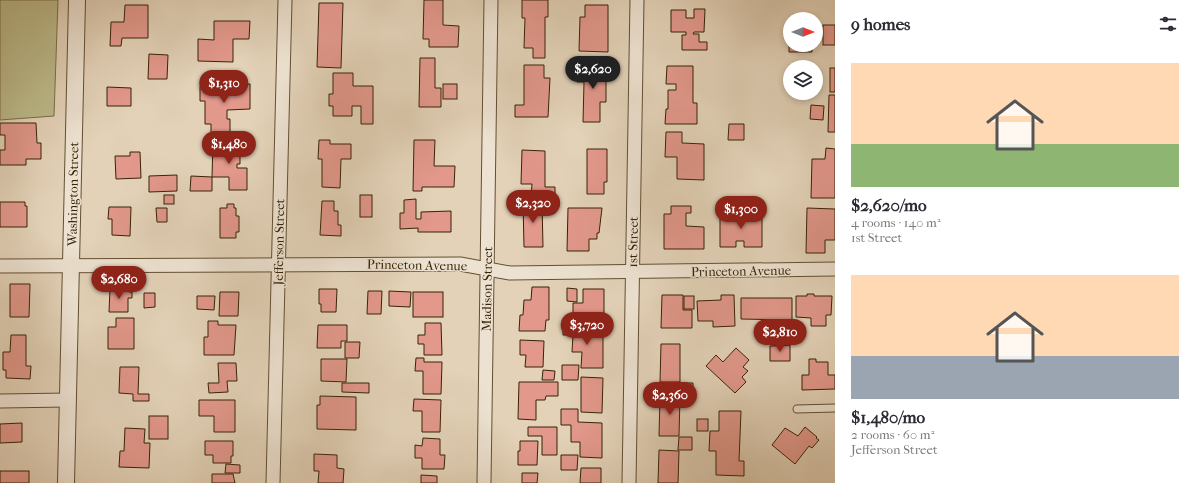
<!DOCTYPE html>
<html lang="en">
<head>
<meta charset="utf-8">
<style>
  body { margin:0; font-family:"IM FELL French Canon",serif; background:#f2f2f3; color:#2b2b33; height:100vh; display:flex; flex-direction:column; font-size:15px; white-space:nowrap }
  * { box-sizing:border-box; margin:0 }
  p { font-size:13px; color:#7c7c81 }
  .icon { flex:none; width:22px; height:22px; fill:none; stroke:currentColor; stroke-width:2; stroke-linecap:round; stroke-linejoin:round }
  .map { position:relative; flex:1; overflow:hidden }
  .sheet { display:flex; flex-direction:column; background:#fff; width:360px }
  .sheet>* { flex:none }
  .needle { width:26px; rotate:90deg }
  .buttons { position:absolute; left:783px; top:12px; display:grid; gap:8px }
  .buttons a { display:grid; place-items:center; width:40px; height:40px; border-radius:50%; background:#fff; box-shadow:0 2px 6px #0003; font-size:20px }
  .price { position:absolute; translate:-50% -34px; padding:0 9px; border-radius:14px; background:#8f2418; color:#fff; font-size:13px; line-height:26px; filter:drop-shadow(0 1px 2px #0008) }
  .price::after { content:''; position:absolute; left:50%; top:24px; width:12px; height:9px; margin-left:-6px; background:inherit; clip-path:polygon(0 0,100% 0,50% 100%) }
  .price.selected { background:#222; color:#fff }
  ul { padding:0; list-style:none }
  li { display:grid; align-content:center; gap:8px; height:212px; padding:0 16px }
  li span { display:grid; place-items:center; height:124px; border-radius:0px; color:#555 }
  li>.icon { margin-inline-start:auto }
  span .icon { width:72px; height:72px; fill:#fffc; stroke-width:1 }
  li b { font-size:17px }
  h2 { display:flex; justify-content:space-between; align-items:center; height:48px; padding:0 16px; font-size:17px }
  main { display:flex; flex:1; min-height:0 }
  .map>svg:first-child { display:block }
</style>
</head>
<body>
<main>
<div class="map">
<svg width="835" height="483" viewBox="0 0 835 483">
  <rect width="100%" height="100%" fill="#e3d2b8"/>
  <filter id="stains"><feTurbulence type="fractalNoise" baseFrequency=".005" numOctaves="4"/><feColorMatrix values="0 0 0 0 .2 0 0 0 0 .09 0 0 0 0 .02 0 0 0 .5 -.17"/></filter>
  <radialGradient id="worn" r=".72"><stop offset=".6" stop-color="#630" stop-opacity="0"/><stop offset="1" stop-color="#630" stop-opacity=".3"/></radialGradient>
  <polygon fill="#bcb989" stroke="#7a6e48" points="0,0 58,0 54,116 0,120"/>
  <g fill="#e2988b" stroke="#372307">
    <polygon points="424,0 443,0 443,25 459,26 458,47 429,47 429,39 423,39"/>
    <polygon points="522,0 548,0 548,17 545,17 545,58 533,58 533,48 524,48 525,18 522,18"/>
    <polygon points="319,3 343,3 341,68 317,67"/>
    <polygon points="125,5 148,5 148,38 122,38 121,46 110,46 111,22 124,22"/>
    <polygon points="585,5 608,5 608,52 579,51 580,17 585,17"/>
    <polygon points="694,9 705,9 704,32 694,32 693,34 699,34 699,42 707,42 707,50 682,50 682,35 686,35 686,32 671,32 671,10 686,10 686,18 694,18"/>
    <polygon points="214,21 250,21 249,39 233,39 233,62 198,61 198,39 214,40"/>
    <rect x="823" y="25" width="12" height="20"/>
    <polygon points="789,40 790,45 812,45 812,52 789,52"/>
    <polygon points="149,54 168,55 167,79 148,79"/>
    <polygon points="420,58 435,58 435,88 441,88 441,107 419,107"/>
    <polygon points="577,64 606,64 606,102 600,102 600,122 583,122 584,82 577,82"/>
    <polygon points="524,65 544,65 544,78 550,78 548,117 515,117 515,105 524,105"/>
    <polygon points="667,66 693,66 693,103 697,103 697,124 665,124 666,109 668,109 668,90 676,90 676,84 666,84"/>
    <rect x="830" y="68" width="5" height="24"/>
    <polygon points="333,73 353,73 353,86 373,86 373,124 361,124 361,106 352,106 352,116 333,116 333,106 329,106 329,94 333,94"/>
    <polygon points="230,84 250,84 250,109 227,110 227,119 230,119 230,133 211,133 211,124 205,124 205,101 200,101 200,87 230,86"/>
    <rect x="443" y="84" width="14" height="15"/>
    <polygon points="107,87 131,88 131,106 107,106"/>
    <polygon points="829,95 835,95 835,132 828,132"/>
    <polygon points="811,105 824,106 823,120 810,119"/>
    <polygon points="0,123 36,123 37,143 41,143 41,159 26,159 26,165 0,165 0,150 5,150 5,135 0,135"/>
    <polygon points="729,124 744,124 744,140 728,140"/>
    <polygon points="666,132 682,132 682,143 704,144 704,180 677,179 677,157 665,157"/>
    <polygon points="319,140 330,140 330,144 351,144 351,159 341,159 340,188 322,187 322,159 318,159"/>
    <polygon points="414,140 435,140 434,166 455,166 454,187 422,187 422,191 413,191"/>
    <polygon points="213,141 238,142 238,147 240,147 240,164 237,164 237,168 247,168 247,190 229,190 229,177 212,177"/>
    <polygon points="826,148 835,149 835,198 811,198 812,159 825,159"/>
    <polygon points="587,149 607,149 607,182 604,182 604,194 587,194"/>
    <polygon points="522,150 545,151 545,187 555,187 555,198 531,197 532,184 521,184"/>
    <polygon points="130,152 140,152 141,178 116,179 115,156 130,156"/>
    <polygon points="177,175 177,191 149,192 149,176"/>
    <polygon points="191,176 212,177 212,191 190,191"/>
    <rect x="164" y="195" width="10" height="9"/>
    <rect x="360" y="195" width="12" height="22"/>
    <polygon points="416,199 416,219 421,219 421,212 451,211 451,232 418,232 418,228 400,229 400,213 404,213 404,200"/>
    <polygon points="322,201 334,201 334,211 338,211 338,225 341,225 341,236 320,235"/>
    <polygon points="0,202 25,202 25,206 27,206 27,227 0,227"/>
    <polygon points="523,202 542,202 543,247 524,247"/>
    <polygon points="227,204 234,204 234,208 236,208 236,216 239,216 239,232 236,232 236,238 220,238 220,208 227,208"/>
    <polygon points="671,206 691,206 691,213 686,213 686,226 704,227 704,249 664,249 664,214 671,214"/>
    <polygon points="109,207 131,207 130,236 112,235 112,219 108,219"/>
    <polygon points="156,208 167,208 167,222 157,222"/>
    <polygon points="568,208 602,208 599,233 597,233 597,239 589,239 589,251 567,251"/>
    <polygon points="807,208 835,209 835,240 825,240 825,253 806,253"/>
    <polygon points="720,214 762,214 762,247 744,247 744,241 736,241 736,247 720,247"/>
    <polygon points="10,284 30,284 29,317 10,317"/>
    <polygon points="532,287 549,287 549,320 546,320 545,331 519,331 520,315 523,315 524,300 531,300"/>
    <polygon points="567,288 577,289 577,302 567,301"/>
    <polygon points="110,289 129,289 129,292 132,292 132,298 128,298 128,312 109,312"/>
    <polygon points="319,289 337,289 336,312 321,312 321,304 319,304"/>
    <polygon points="583,289 604,289 604,320 573,320 573,303 583,303"/>
    <polygon points="368,291 382,291 381,314 367,314"/>
    <polygon points="389,291 411,292 410,307 389,306"/>
    <polygon points="220,292 239,292 238,316 219,316"/>
    <rect x="413" y="292" width="30" height="25"/>
    <polygon points="144,293 155,293 155,307 144,308"/>
    <polygon points="807,294 814,294 814,296 832,296 831,315 826,315 826,326 811,326 811,318 796,317 796,296 807,296"/>
    <polygon points="662,295 683,295 683,310 692,310 692,328 661,328"/>
    <polygon points="721,295 734,295 735,326 713,327 713,321 698,321 697,301 721,300"/>
    <polygon points="197,296 215,296 214,310 197,309"/>
    <rect x="684" y="296" width="10" height="13"/>
    <polygon points="741,298 792,298 792,320 741,319"/>
    <polygon points="116,318 134,318 134,349 108,349 108,327 116,327"/>
    <polygon points="208,321 218,321 218,325 236,325 234,355 204,355 204,337 208,337"/>
    <polygon points="425,323 441,323 442,355 424,355 424,344 418,344 418,335 425,335"/>
    <polygon points="318,325 347,325 347,341 341,341 341,348 317,348"/>
    <polygon points="563,325 579,326 579,332 603,333 603,368 581,368 582,352 572,352 573,335 563,335"/>
    <polygon points="11,335 26,335 26,366 31,366 30,379 6,378 6,370 3,370 3,352 10,352"/>
    <polygon points="520,340 544,341 543,367 525,367 526,355 520,355"/>
    <polygon points="345,342 360,342 359,358 345,358"/>
    <polygon points="661,344 680,344 680,382 660,382"/>
    <polygon points="790,345 790,361 770,361 770,346"/>
    <polygon points="736,348 749,360 743,367 748,371 742,377 746,382 735,393 706,366 716,355 723,362"/>
    <polygon points="416,358 424,358 424,362 442,362 441,394 423,394 423,371 415,371"/>
    <polygon points="321,359 347,359 346,382 321,381"/>
    <polygon points="809,359 816,359 816,362 828,362 828,375 835,375 835,389 802,390 802,375 809,375"/>
    <polygon points="218,363 236,363 237,381 227,381 228,392 209,393 208,383 219,383"/>
    <polygon points="562,365 579,365 578,380 562,380"/>
    <polygon points="120,367 139,367 138,394 149,394 149,401 133,401 133,394 119,393"/>
    <polygon points="543,370 555,371 554,380 542,380"/>
    <polygon points="581,377 603,378 602,413 581,412"/>
    <polygon points="519,382 558,382 558,396 546,396 545,400 536,400 536,420 518,419"/>
    <polygon points="342,383 369,383 369,393 342,392"/>
    <polygon points="679,383 693,383 693,397 679,396"/>
    <polygon points="320,396 356,397 356,430 317,429 317,405 320,405"/>
    <polygon points="660,397 680,397 679,436 659,436"/>
    <polygon points="414,399 441,400 440,432 422,432 422,411 413,411"/>
    <polygon points="199,400 235,400 235,432 214,432 214,416 199,416"/>
    <polygon points="561,409 578,409 578,422 602,423 602,458 580,457 580,442 571,442 571,425 561,425"/>
    <polygon points="719,411 741,411 739,461 744,461 744,476 716,475 716,451 709,451 710,431 719,431"/>
    <rect x="149" y="416" width="19" height="23"/>
    <rect x="697" y="419" width="11" height="12"/>
    <polygon points="22,423 22,442 0,443 0,424"/>
    <polygon points="528,427 557,427 557,455 542,455 542,436 528,436"/>
    <polygon points="805,427 817,437 816,438 819,440 812,448 809,446 795,464 772,445 785,428 798,436"/>
    <polygon points="125,428 145,429 144,443 150,443 149,468 119,467 120,451 124,451"/>
    <polygon points="679,437 692,437 692,450 678,450"/>
    <polygon points="423,438 440,439 440,455 445,455 444,469 422,469 422,458 415,458 415,445 422,446"/>
    <polygon points="205,441 233,441 233,456 231,456 231,463 213,463 213,455 205,455"/>
    <polygon points="520,441 538,441 537,465 518,465 518,451 520,451"/>
    <polygon points="659,450 679,451 678,483 658,483"/>
    <polygon points="314,454 337,455 337,468 344,469 343,483 318,483 319,471 314,471"/>
    <polygon points="561,455 578,455 577,470 561,470"/>
    <polygon points="226,464 240,465 240,473 225,473"/>
    <polygon points="581,468 601,468 601,483 580,483"/>
    <rect x="0" y="471" width="29" height="12"/>
    <polygon points="522,473 538,473 537,483 522,483"/>
    <polygon points="212,474 233,474 235,483 212,483"/>
    <polygon points="421,475 437,476 437,483 421,483"/>
  </g>
  <g fill="none" stroke-linecap="round" stroke-linejoin="round">
    <g stroke="#624f33" stroke-width="9">
      <polyline id="service" points="797,409 835,408"/>
    </g>
    <g stroke="#624f33" stroke-width="15">
      <g id="minor">
        <polyline points="0,266 460,264 510,273 835,269"/>
        <polyline points="0,401 68,400"/>
        <polyline points="273,483 285,0"/>
        <polyline points="484,483 491,0"/>
        <polyline points="629,483 637,0"/>
      </g>
    </g>
    <g stroke="#624f33" stroke-width="18">
      <polyline id="tertiary" points="66,483 77,0"/>
    </g>
    <use href="#service" stroke="#ede2d1" stroke-width="7"/>
    <use href="#minor" stroke="#ede2d1" stroke-width="13"/>
    <use href="#tertiary" stroke="#ede2d1" stroke-width="16"/>
  </g>
  <g text-anchor="middle" dominant-baseline="central" stroke-width="3" stroke-linejoin="round" paint-order="stroke">
    <g font-size="13" fill="#372307" stroke="#ede2d1">
      <text transform="translate(73 194) rotate(-89)">Washington Street</text>
      <text transform="translate(279 242) rotate(-89)">Jefferson Street</text>
      <text transform="translate(633 242) rotate(-89)">1st Street</text>
      <text transform="translate(417 265) rotate(1)">Princeton Avenue</text>
      <text transform="translate(741 271) rotate(-1)">Princeton Avenue</text>
      <text transform="translate(487 289) rotate(-89)">Madison Street</text>
    </g>
  </g>
  <rect width="100%" height="100%" filter="url(#stains)"/>
  <rect width="100%" height="100%" fill="url(#worn)"/>
</svg>
<div class="buttons">
<a><svg class="needle" viewBox="-14 -14 28 28"><path d="M0-13l5 13h-10z" fill="#e53935"/><path d="M0 13l5-13h-10z" fill="#7c7c81"/></svg></a>
<a><svg class="icon" aria-label="layers" viewBox="0 0 24 24"><path d="M12 4l9 5-9 5-9-5zM3 14l9 5 9-5"/></svg></a>
</div>
<b class="price selected" style="left:593px;top:90px">$2,620</b>
<b class="price" style="left:224px;top:104px">$1,310</b>
<b class="price" style="left:229px;top:165px">$1,480</b>
<b class="price" style="left:533px;top:224px">$2,320</b>
<b class="price" style="left:741px;top:230px">$1,300</b>
<b class="price" style="left:119px;top:300px">$2,680</b>
<b class="price" style="left:587px;top:346px">$3,720</b>
<b class="price" style="left:780px;top:353px">$2,810</b>
<b class="price" style="left:670px;top:416px">$2,360</b>
</div>
<section class="sheet">
<h2>9 homes<svg class="icon" aria-label="filters" viewBox="0 0 24 24"><path d="M4 7h16M4 17h16"/><circle cx="9" cy="7" r="2"/><circle cx="15" cy="17" r="2"/></svg></h2>
<ul>
<li><span style="background:linear-gradient(#ffd9b3 65%,#8fb573 0)"><svg class="icon" aria-label="home" viewBox="0 0 24 24"><path d="M3 11l9-7 9 7M6 9v11h12V9"/></svg></span><div><b>$2,620/mo</b><p>4 rooms · 140 m²</p><p>1st Street</p></div></li>
<li><span style="background:linear-gradient(#ffd9b3 65%,#9aa5b1 0)"><svg class="icon" aria-label="home" viewBox="0 0 24 24"><path d="M3 11l9-7 9 7M6 9v11h12V9"/></svg></span><div><b>$1,480/mo</b><p>2 rooms · 60 m²</p><p>Jefferson Street</p></div></li>
</ul>
</section>
</main>
</body>
</html>
